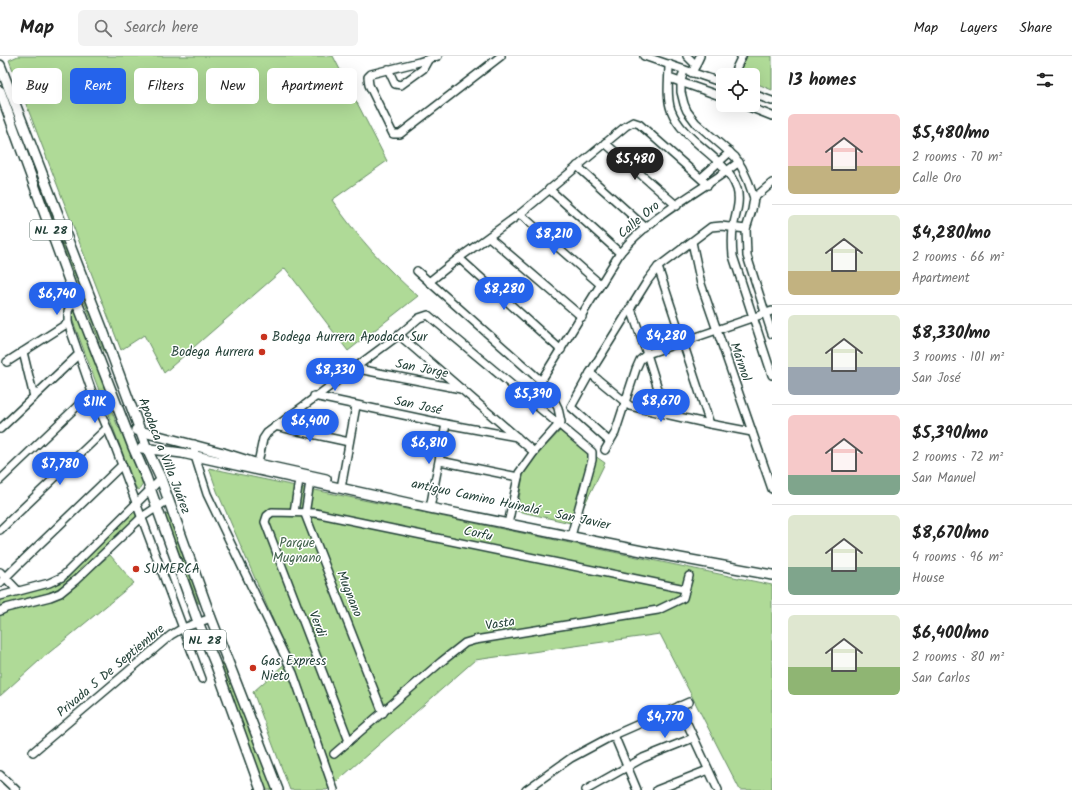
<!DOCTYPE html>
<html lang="en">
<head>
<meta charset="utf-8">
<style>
  body { margin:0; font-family:Kalam,sans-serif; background:#f2f2f2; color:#222; height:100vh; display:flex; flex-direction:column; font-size:15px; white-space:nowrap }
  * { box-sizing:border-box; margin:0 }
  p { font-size:13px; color:#767676 }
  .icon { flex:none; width:22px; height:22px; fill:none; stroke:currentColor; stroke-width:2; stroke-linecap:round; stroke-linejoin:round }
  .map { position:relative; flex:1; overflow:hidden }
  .panel { display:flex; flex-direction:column; background:#fff; width:300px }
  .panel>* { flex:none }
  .hud { position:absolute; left:12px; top:12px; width:380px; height:36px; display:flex; gap:8px }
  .tools { position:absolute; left:716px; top:12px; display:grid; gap:8px }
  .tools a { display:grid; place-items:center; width:44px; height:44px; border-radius:6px; background:#fff; box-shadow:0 4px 16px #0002; font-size:20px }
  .price { position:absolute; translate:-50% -34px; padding:0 9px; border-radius:14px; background:#2563eb; color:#fff; font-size:13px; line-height:26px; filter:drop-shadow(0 1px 2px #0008) }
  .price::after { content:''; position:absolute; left:50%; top:24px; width:12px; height:9px; margin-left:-6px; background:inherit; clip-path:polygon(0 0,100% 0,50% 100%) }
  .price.current { background:#222; color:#fff }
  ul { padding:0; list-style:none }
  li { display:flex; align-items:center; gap:12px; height:100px; padding:0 16px }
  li+li { border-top:1px solid #e0e0e0 }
  li span { display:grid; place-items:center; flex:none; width:112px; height:80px; border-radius:6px; color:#555 }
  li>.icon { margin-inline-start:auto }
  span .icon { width:48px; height:48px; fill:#fffc; stroke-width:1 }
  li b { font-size:17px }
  h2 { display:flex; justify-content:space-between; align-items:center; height:48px; padding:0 16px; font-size:17px }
  .pill { padding:0 14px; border-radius:6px; background:#fff; box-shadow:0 4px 16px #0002; font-size:14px; line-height:36px }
  .pill.current { background:#2563eb; color:#fff }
  header { display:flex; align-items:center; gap:24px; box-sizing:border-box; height:56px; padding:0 20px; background:#fff; border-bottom:1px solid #e0e0e0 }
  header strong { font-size:19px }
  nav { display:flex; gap:22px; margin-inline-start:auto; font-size:14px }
  .search { width:280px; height:36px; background:#f2f2f2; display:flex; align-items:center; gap:10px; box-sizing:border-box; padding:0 14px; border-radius:6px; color:#767676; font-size:15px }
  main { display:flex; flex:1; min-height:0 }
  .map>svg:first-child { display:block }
</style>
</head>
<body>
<header>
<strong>Map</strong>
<div class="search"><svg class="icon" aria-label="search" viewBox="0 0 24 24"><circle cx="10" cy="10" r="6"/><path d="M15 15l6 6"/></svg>Search here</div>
<nav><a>Map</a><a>Layers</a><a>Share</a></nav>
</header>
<main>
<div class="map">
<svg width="772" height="734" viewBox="0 0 772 734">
  <rect width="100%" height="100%" fill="#fff"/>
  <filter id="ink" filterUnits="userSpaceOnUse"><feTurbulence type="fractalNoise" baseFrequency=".025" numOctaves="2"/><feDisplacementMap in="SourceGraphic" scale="8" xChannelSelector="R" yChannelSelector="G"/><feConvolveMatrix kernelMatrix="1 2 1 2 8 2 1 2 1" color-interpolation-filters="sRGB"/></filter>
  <g filter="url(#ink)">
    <g fill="#afda97" stroke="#678c66">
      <path d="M18,0h315l54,105 -55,39c23,34 54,69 86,96l-70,55 -63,-83 -121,105 -20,-38 -23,15 -112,-290z"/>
      <polygon points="747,0 772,0 772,34 753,26 753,19 738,19"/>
      <polygon points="6,41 20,65 109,303 102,292"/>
      <polygon points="74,251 112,342 109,348 118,371 125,378 143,428 139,434 137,433 135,430 71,260"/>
      <polygon points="560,375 605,407 575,468 517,455 524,413"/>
      <polygon points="209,412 772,529 772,734 740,734 660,578 475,604 327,734 290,734 253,636 290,603 217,435"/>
      <path d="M133,456l3,2v4l-74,68c-14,9 -23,8 -38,13 -8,2 -16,5 -24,8v-8l47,-11 11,-6z"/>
      <polygon points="165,458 168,459 185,500 201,547 198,547 165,460"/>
      <polygon points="110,499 134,527 39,605 0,640 0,557 57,541 65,537"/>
      <polygon points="225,605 275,734 266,734 220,610 220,607"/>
    </g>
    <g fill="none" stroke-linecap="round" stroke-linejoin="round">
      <g stroke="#1f3d34" stroke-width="10">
        <g id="minor">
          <polyline points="438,0 419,6 371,18 368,21 369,29 393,78 400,78 501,0"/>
          <polyline points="644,0 723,27"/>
          <polyline points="687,0 696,9"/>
          <path d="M669,8c0,15 -3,32 2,46 13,34 54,45 66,79 4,13 -2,27 -4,39 -1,10 -1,18 0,28l39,119"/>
          <polyline points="388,13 395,28 401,29 423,13 428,4"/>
          <polyline points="684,14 681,25 681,36 684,48 687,55 696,67 735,101 742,112 748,125 754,142 752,154 746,173 747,200 772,278"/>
          <polyline points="692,17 700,0"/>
          <polyline points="733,19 742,0"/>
          <polyline points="669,22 723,41"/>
          <polyline points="753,38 772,45"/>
          <polyline points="744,49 772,60"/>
          <polyline points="605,87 677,150"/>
          <polyline points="577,110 646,172"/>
          <polyline points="701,122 730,96"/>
          <polyline points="549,133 620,197"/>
          <polyline points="754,142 772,127"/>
          <polyline points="520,158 600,228"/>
          <polyline points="489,181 582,261"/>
          <polyline points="692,186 701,228 772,433"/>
          <polyline points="459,202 561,294"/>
          <polyline points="658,211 710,368"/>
          <polyline points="417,215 541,325 552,340 558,352 561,366 534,396 519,417 508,468"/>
          <polyline points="429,226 459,202 520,158 626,70 633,66 639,68 708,129"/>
          <polyline points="631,253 647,298 666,358"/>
          <polyline points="68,267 92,336 116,393 202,623"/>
          <polyline points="399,279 534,396"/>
          <polyline points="23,296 34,341"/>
          <polyline points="7,306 68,267 68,255 75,241"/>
          <polyline points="353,312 461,333"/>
          <polyline points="590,317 630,350 710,368 752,376"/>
          <path d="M541,325l79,-128c31,-38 80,-61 119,-91"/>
          <polyline points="314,340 446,368 517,381"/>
          <polyline points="275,370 349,386"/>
          <polyline points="0,373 79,298"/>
          <polyline points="610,386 571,351 590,317 648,224 658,211 711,171 721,170 746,173"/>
          <polyline points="194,388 195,400 207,438 293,617 334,734"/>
          <polyline points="605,394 615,377 636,313 640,304 647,298 772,255"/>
          <polyline points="440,405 518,421"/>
          <polyline points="257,412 263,383 267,377 399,279 419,262 428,259 592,396 592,404 571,480"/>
          <polyline points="0,424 92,336"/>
          <polyline points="310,426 305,458 383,657"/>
          <polyline points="341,432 356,350"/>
          <polyline points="430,452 446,368"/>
          <polyline points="294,456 299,424"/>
          <polyline points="0,474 107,372"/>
          <polyline points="0,516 18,535"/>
          <polyline points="0,527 17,510 122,409"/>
          <polyline points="0,540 49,527 62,521 161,423"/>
          <polyline points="0,555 6,552 50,541 60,537 76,524 142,461 168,444"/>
          <polyline points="679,650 718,734"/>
          <polyline points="614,679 637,734"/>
          <polyline points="349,685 265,466 267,460 272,456 315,457 685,533"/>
          <polyline points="33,696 171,579 183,572 211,562"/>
          <polyline points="334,698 441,606 465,587 475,584 658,554 683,542 689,520"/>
          <polyline points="0,719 16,734"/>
          <polyline points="526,734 571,702 614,679 689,646"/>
          <polyline points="586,734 643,702 693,682"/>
          <polyline points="657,734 708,714"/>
        </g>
      </g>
      <g stroke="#1f3d34" stroke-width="12">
        <g id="major">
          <polyline points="0,9 102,272 147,393 161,423 211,562 278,734"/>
          <polyline points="0,35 75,241 133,391 146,421 198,566 215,607 261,734"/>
          <polyline points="136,374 223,397 226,401"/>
          <polyline points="142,392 182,397 430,452 642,495 772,519"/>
          <polyline points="223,397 258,408 326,423"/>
        </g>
      </g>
      <use href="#minor" stroke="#fff" stroke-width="7"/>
      <use href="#major" stroke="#fff" stroke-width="9"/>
    </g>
  </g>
  <g fill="#c8321e" stroke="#fff" stroke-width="1.5">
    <circle cx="264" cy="281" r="4"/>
    <circle cx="262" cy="296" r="4"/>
    <circle cx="136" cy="513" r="4"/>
    <circle cx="253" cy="612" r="4"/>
  </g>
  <g text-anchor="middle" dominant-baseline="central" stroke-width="3" stroke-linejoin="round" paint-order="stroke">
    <g fill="#fff" stroke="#627771" stroke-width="1">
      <rect x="30" y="164" width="42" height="20" rx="3"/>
      <rect x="184" y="574" width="42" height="20" rx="3"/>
    </g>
    <g font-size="12" font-weight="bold" fill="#1f3d34">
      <text x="51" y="174">NL 28</text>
      <text x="205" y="584">NL 28</text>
    </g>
    <g font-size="13" fill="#1f3d34" stroke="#fff">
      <text transform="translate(639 164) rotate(-40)">Calle Oro</text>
      <text transform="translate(740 306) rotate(71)">Mármol</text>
      <text transform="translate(422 313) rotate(11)">San Jorge</text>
      <text transform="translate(418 350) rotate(12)">San José</text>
      <text transform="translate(164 400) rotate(69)">Apodaca a Villa Juárez</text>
      <text transform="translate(511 449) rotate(12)">antiguo Camino Huinalá - San Javier</text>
      <text transform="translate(478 478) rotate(12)">Corfu</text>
      <text transform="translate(349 538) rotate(68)">Mugnano</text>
      <text transform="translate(317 568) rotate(69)">Verdi</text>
      <text transform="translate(500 568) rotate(-9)">Vasta</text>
      <text transform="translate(111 615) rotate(-40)">Privada 5 De Septiembre</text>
    </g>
    <g font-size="13" fill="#1f3d34" stroke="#fff" text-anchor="start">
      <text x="272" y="281">Bodega Aurrera Apodaca Sur</text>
      <text x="254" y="296" text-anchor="end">Bodega Aurrera</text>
      <text x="144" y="513">SUMERCA</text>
      <text x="261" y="605">Gas Express<tspan x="261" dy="15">Nieto</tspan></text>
    </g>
    <g font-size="13" fill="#43644d" stroke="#fff">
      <text x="297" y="487">Parque<tspan x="297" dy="15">Mugnano</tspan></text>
    </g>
  </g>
</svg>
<div class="tools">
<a><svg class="icon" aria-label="locate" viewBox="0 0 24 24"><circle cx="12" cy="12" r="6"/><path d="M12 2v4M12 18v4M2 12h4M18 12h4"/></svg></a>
</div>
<b class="price current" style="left:635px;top:125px">$5,480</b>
<b class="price" style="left:554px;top:200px">$8,210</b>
<b class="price" style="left:504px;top:255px">$8,280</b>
<b class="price" style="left:57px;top:260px">$6,740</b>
<b class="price" style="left:666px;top:302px">$4,280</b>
<b class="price" style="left:335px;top:336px">$8,330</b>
<b class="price" style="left:533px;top:360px">$5,390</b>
<b class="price" style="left:661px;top:367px">$8,670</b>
<b class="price" style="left:95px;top:368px">$11K</b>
<b class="price" style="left:310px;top:387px">$6,400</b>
<b class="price" style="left:429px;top:409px">$6,810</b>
<b class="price" style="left:60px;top:430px">$7,780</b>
<b class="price" style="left:665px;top:683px">$4,770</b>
<div class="hud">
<a class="pill">Buy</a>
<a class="pill current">Rent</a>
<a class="pill">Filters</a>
<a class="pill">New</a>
<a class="pill">Apartment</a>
</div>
</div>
<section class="panel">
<h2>13 homes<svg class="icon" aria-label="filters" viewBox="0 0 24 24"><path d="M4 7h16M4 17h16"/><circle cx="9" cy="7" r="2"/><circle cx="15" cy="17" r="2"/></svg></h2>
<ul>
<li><span style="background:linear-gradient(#f6c9c9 65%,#c2b280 0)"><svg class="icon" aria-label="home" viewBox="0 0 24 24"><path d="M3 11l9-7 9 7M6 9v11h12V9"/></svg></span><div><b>$5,480/mo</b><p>2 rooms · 70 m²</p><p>Calle Oro</p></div></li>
<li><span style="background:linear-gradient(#dfe7d0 70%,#c2b280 0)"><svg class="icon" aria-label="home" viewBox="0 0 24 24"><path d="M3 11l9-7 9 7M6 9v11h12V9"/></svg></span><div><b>$4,280/mo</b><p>2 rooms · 66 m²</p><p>Apartment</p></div></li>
<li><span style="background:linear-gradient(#dfe7d0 65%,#9aa5b1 0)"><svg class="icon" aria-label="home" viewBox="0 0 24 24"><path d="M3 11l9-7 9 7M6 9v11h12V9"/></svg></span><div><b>$8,330/mo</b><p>3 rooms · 101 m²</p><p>San José</p></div></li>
<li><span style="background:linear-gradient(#f6c9c9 75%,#7fa58c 0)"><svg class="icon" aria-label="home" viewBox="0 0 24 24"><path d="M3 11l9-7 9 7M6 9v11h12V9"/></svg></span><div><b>$5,390/mo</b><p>2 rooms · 72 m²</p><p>San Manuel</p></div></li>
<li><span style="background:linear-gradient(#dfe7d0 65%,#7fa58c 0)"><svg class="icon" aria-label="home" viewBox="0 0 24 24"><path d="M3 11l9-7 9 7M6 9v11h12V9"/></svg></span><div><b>$8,670/mo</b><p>4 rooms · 96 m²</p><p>House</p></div></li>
<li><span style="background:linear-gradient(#dfe7d0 65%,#8fb573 0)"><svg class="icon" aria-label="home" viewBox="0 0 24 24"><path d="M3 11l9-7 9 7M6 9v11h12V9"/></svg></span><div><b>$6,400/mo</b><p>2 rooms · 80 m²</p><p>San Carlos</p></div></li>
</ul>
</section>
</main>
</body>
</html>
